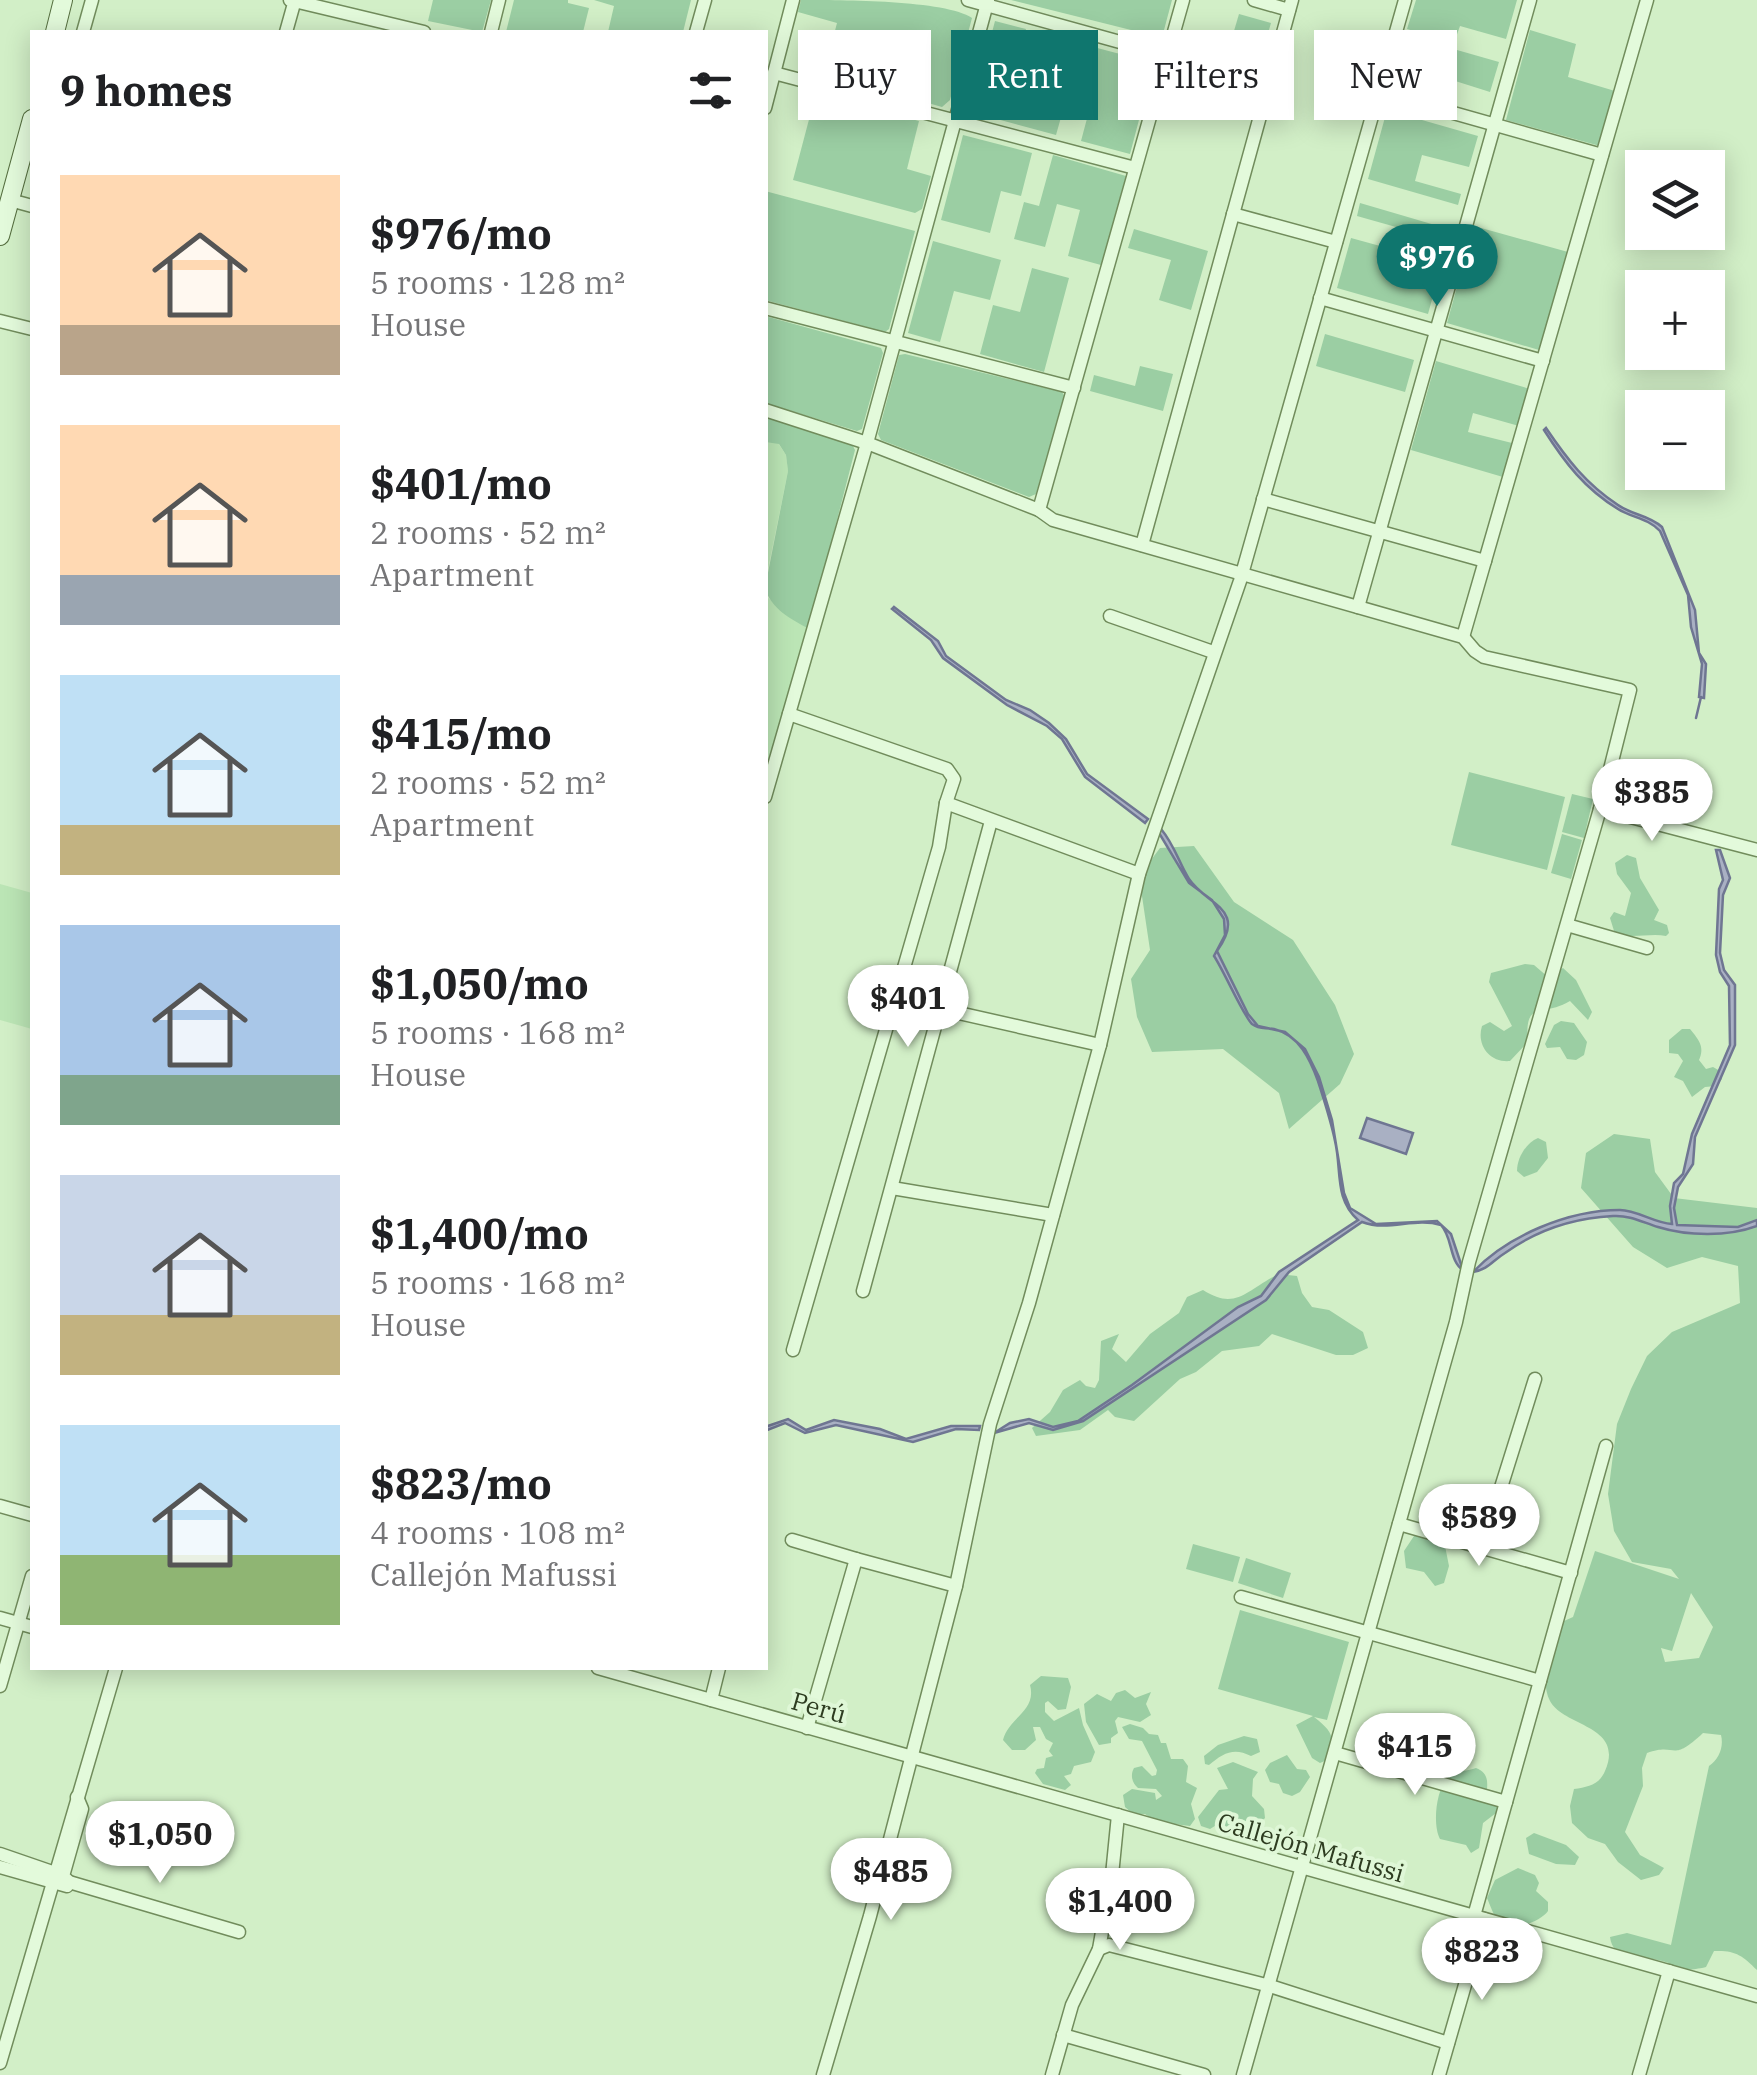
<!DOCTYPE html>
<html lang="en">
<head>
<meta charset="utf-8">
<style>
  body { margin:0; font-family:"IBM Plex Serif",serif; background:#f2f2f2; color:#202124; height:100vh; display:flex; flex-direction:column; font-size:38px; white-space:nowrap }
  * { box-sizing:border-box; margin:0 }
  p { font-size:32px; color:#757577 }
  .icon { flex:none; width:55px; height:55px; fill:none; stroke:currentColor; stroke-width:2; stroke-linecap:round; stroke-linejoin:round }
  .map { position:relative; flex:1; overflow:hidden }
  .details { position:absolute; left:30px; top:30px; width:738px; height:1640px; display:flex; flex-direction:column; background:#fff; border-radius:0px; box-shadow:0 5px 25px #0003 }
  .details>* { flex:none }
  .top-card { position:absolute; left:798px; top:30px; width:808px; height:90px; display:flex; gap:20px }
  .controls { position:absolute; left:1625px; top:150px; display:grid; gap:20px }
  .controls a { display:grid; place-items:center; width:100px; height:100px; border-radius:0px; background:#fff; box-shadow:0 5px 25px #0003; font-size:50px }
  .price { position:absolute; translate:-50% -85px; padding:0 22px; border-radius:35px; background:#fff; color:#222; font-size:32px; line-height:65px; filter:drop-shadow(0 2px 5px #0008) }
  .price::after { content:''; position:absolute; left:50%; top:60px; width:30px; height:22px; margin-left:-15px; background:inherit; clip-path:polygon(0 0,100% 0,50% 100%) }
  .price.current { background:#0f766e; color:#fff }
  ul { padding:0; list-style:none }
  li { display:flex; align-items:center; gap:30px; height:250px; padding:0 30px }
  li span { display:grid; place-items:center; flex:none; width:280px; height:200px; border-radius:0px; color:#555 }
  li>.icon { margin-inline-start:auto }
  span .icon { width:120px; height:120px; fill:#fffc; stroke-width:1 }
  li b { font-size:42px }
  h2 { display:flex; justify-content:space-between; align-items:center; height:120px; padding:0 30px; font-size:42px }
  .chip { padding:0 35px; border-radius:0px; background:#fff; box-shadow:0 5px 25px #0003; font-size:35px; line-height:90px }
  .chip.current { background:#0f766e; color:#fff }
  .map>svg:first-child { display:block }
</style>
</head>
<body>
<div class="map">
<svg width="1757" height="2075" viewBox="0 0 1757 2075">
  <rect width="100%" height="100%" fill="#d2efc7"/>
  <g fill="#bbe5b5">
    <polygon points="765,442 778,443 786,455 788,471 765,584"/>
    <polygon points="765,588 768,598 809,629 765,781"/>
    <polygon points="0,884 32,893 32,1029 0,1020"/>
  </g>
  <g fill="#9bcea3" fill-rule="evenodd">
    <polygon points="433,0 491,0 482,32 428,21"/>
    <polygon points="514,0 568,0 568,3 589,8 583,32 506,32"/>
    <polygon points="594,0 691,0 683,32 608,32 614,6"/>
    <path d="M801,0c40,0 145,0 171,18l-22,82 -8,7 -118,-34 13,-50 -39,-11z"/>
    <polygon points="1011,0 1172,0 1164,30 1155,36"/>
    <polygon points="1416,0 1517,0 1506,39 1460,26 1454,43 1407,29"/>
    <polygon points="1239,14 1271,23 1253,85 1221,75"/>
    <polygon points="995,21 1026,29 1012,80 1038,87 1052,36 1154,63 1130,154 1081,141 1093,96 1069,89 1056,135 971,112"/>
    <polygon points="1530,30 1576,44 1568,77 1615,91 1600,146 1506,120"/>
    <polygon points="1457,50 1499,62 1490,92 1449,79"/>
    <polygon points="816,93 919,121 907,169 931,176 922,209 915,213 793,180"/>
    <polygon points="1387,110 1478,136 1469,167 1422,155 1415,181 1461,194 1458,205 1368,179"/>
    <polygon points="963,135 1032,153 1021,196 1001,191 990,233 941,220"/>
    <polygon points="1053,155 1126,176 1101,265 1068,256 1080,210 1057,204 1045,247 1014,239 1024,202 1039,206"/>
    <polygon points="765,191 915,231 889,329 885,332 765,300"/>
    <polygon points="1360,203 1452,230 1449,242 1357,216"/>
    <polygon points="1474,226 1568,252 1539,350 1447,323"/>
    <polygon points="1134,229 1208,251 1191,310 1159,300 1171,260 1128,248"/>
    <polygon points="1351,238 1442,263 1428,314 1337,288"/>
    <polygon points="933,241 1001,260 990,300 954,291 940,342 908,333"/>
    <polygon points="1032,268 1069,278 1044,372 980,354 993,305 1020,312"/>
    <polygon points="765,316 881,348 883,353 862,429 857,431 765,403"/>
    <polygon points="1325,334 1414,360 1405,392 1316,366"/>
    <polygon points="905,354 1062,392 1065,397 1036,494 1029,497 881,440 878,434 899,355"/>
    <polygon points="1436,361 1530,389 1519,426 1473,413 1468,432 1512,443 1503,477 1411,450"/>
    <polygon points="1140,366 1173,374 1163,411 1090,391 1094,375 1135,386"/>
    <path d="M765,415l87,29 3,6 -46,179c-18,-10 -38,-20 -44,-41l23,-117 -2,-16 -7,-11 -14,-2z"/>
    <polygon points="1469,772 1565,797 1547,870 1451,845"/>
    <polygon points="1572,794 1593,799 1584,838 1562,832"/>
    <polygon points="1562,834 1582,840 1571,879 1551,873"/>
    <polygon points="1194,846 1234,902 1293,940 1335,1005 1354,1054 1340,1084 1289,1129 1279,1093 1223,1049 1152,1052 1137,1017 1131,979 1150,950 1139,876 1160,848"/>
    <path d="M1627,855l9,3 4,20 19,32 -5,10 13,5 2,8 -3,3c-16,-3 -33,3 -51,-2l-5,-16 4,-6 11,4 6,-23 -14,-19 -2,-11z"/>
    <path d="M1525,964l9,1 14,12 15,-9 13,12 16,32 -4,8 -18,-19c-28,17 -46,-2 -42,41l-18,19c-20,2 -34,-16 -28,-35l8,-4 14,9 8,-5 -23,-44 2,-9z"/>
    <polygon points="1561,1021 1574,1023 1587,1042 1584,1055 1576,1060 1567,1059 1560,1047 1547,1048 1545,1044 1554,1025"/>
    <path d="M1682,1029h8c9,11 15,18 9,31l7,9 7,-2 7,4 2,8 -6,7 -11,1 -13,10 -9,-16 -9,-4 9,-16 -5,-7 -9,-1v-13z"/>
    <path d="M1614,1134l36,5 5,33 19,26 83,10v762c-15,-15 -22,-20 -43,-19l-8,16c-30,7 -24,-2 -48,-7 -19,-4 -45,1 -48,-23l17,-4 44,12 38,-179c10,-7 15,-19 12,-31l-18,-2c-33,31 -25,9 -56,20l-5,15 1,18 -18,46 15,23 24,13 -5,7 -18,5 -23,-18 -13,-18 -17,-6 -16,-15 -2,-17 4,-17c14,-2 25,-4 31,-18 20,-46 -41,-44 -55,-70 -11,-20 1,-55 5,-76l18,-8 22,-66 84,28 -8,-10 -39,-7 -18,-31 -6,-37 9,-70 14,-35 16,-33 25,-24 68,-29 -2,-37 -36,-9 -35,11 -34,-21 -52,-59 5,-35zM1691,1593l22,34 -14,31 -34,4 -4,-14 11,3z"/>
    <path d="M1538,1138l8,4 2,16 -11,14 -13,5 -7,-6c0,-13 9,-28 21,-33z"/>
    <path d="M1279,1274l18,2 5,17 10,14 17,3 34,22 5,16 -15,7h-17l-64,-21 -13,12 -37,5 -26,21 -16,7 -46,42 -19,-4 -7,-7 -28,20 -44,6 -4,-8 18,-16 13,-22 17,-10 6,6 9,2 4,-8 2,-39 18,-7 -7,15 14,13 24,-28 29,-21 8,-16 16,-7c34,22 45,-2 76,-16z"/>
    <polygon points="1422,1533 1445,1546 1449,1566 1444,1583 1435,1586 1424,1572 1406,1568 1404,1551 1414,1536"/>
    <polygon points="1193,1544 1240,1557 1233,1582 1186,1569"/>
    <polygon points="1246,1558 1291,1573 1283,1598 1238,1583"/>
    <path d="M1240,1610l109,32 -22,78 -13,-3c18,14 23,21 13,43l-7,3 -8,-5 -16,-33 17,-9 -95,-27z"/>
    <path d="M1041,1676l27,2 3,9 -5,22 -8,1 -10,-9 -3,2v9l9,9 25,-13 4,17 12,27 -4,10 -17,4 -3,8 -7,2 7,9 -6,5 -22,-6 -8,-11 2,-4 7,-1 2,-10 7,-2 -4,-5 4,-8 -7,-4 -6,-12h-7l3,13 -11,10h-13l-9,-10c6,-23 34,-29 27,-55z"/>
    <polygon points="1125,1690 1135,1698 1151,1692 1146,1704 1151,1715 1140,1722 1118,1717 1115,1721 1118,1733 1111,1738 1111,1743 1099,1745 1086,1722 1084,1704 1097,1694 1111,1701 1116,1693"/>
    <path d="M1130,1724l13,4 6,6 9,1 3,8h5l5,16h12l5,7 -2,16 11,6 -6,16 4,15 -5,7 -33,-4 -12,-8h-12l-8,-7 -2,-12 9,-6 23,4 1,7 6,-4 -6,-7 -18,-1c-6,-5 -8,-13 -4,-20l8,-2 10,10 4,-1 1,-5 -15,-29 -13,-2 -7,-12z"/>
    <path d="M1244,1736l13,3 3,13 -9,4c-17,-9 -28,-3 -42,9l-4,-1 -1,-8 14,-11z"/>
    <polygon points="1287,1755 1297,1769 1306,1770 1310,1777 1300,1792 1292,1796 1283,1793 1279,1784 1270,1782 1265,1770 1270,1763"/>
    <polygon points="1233,1762 1258,1772 1253,1779 1252,1796 1264,1809 1265,1818 1259,1824 1251,1819 1244,1822 1240,1830 1232,1833 1226,1826 1218,1824 1210,1829 1201,1826 1198,1817 1219,1790 1228,1789 1217,1768"/>
    <path d="M1476,1768c10,4 12,10 11,21l14,15 -5,9 -13,10 -4,25 -8,5 -5,-8 -26,-6c-8,-14 -4,-55 11,-64 6,-4 17,-4 25,-7z"/>
    <polygon points="1534,1833 1566,1845 1579,1857 1575,1865 1556,1864 1529,1854 1526,1838"/>
    <path d="M1518,1868l17,7 4,8 -3,8 12,11v9c-8,11 -37,22 -49,11 -5,-5 -9,-17 -12,-24l8,-18z"/>
  </g>
  <g fill="#a9b0c3" stroke="#6f7692" stroke-width="2.5">
    <path d="M1546,428c21,31 40,56 72,77 14,10 31,10 44,22l33,83 4,43 7,11 -2,34 -5,-1 3,-33 -11,-37 -3,-32 -28,-64c-12,-13 -28,-13 -42,-22 -33,-20 -53,-46 -74,-79z"/>
    <polygon points="894,607 938,641 946,656 1006,700 1030,710 1049,723 1066,739 1087,774 1148,819 1145,823 1085,777 1062,739 1047,726 1007,705 943,658 931,640 892,609"/>
    <path d="M1161,829c13,15 18,34 28,50 17,26 59,29 28,72l31,63 10,12 27,6 20,17 14,28 13,43 12,73 6,15 26,16 61,-3 14,13 12,36c-14,-9 -10,-32 -22,-45 -27,-8 -52,7 -79,-3l-73,50 -23,28 -183,121 -30,9 -24,-7 -35,10 16,-10 19,-4 24,8 25,-6 54,-36 106,-78 23,-11 18,-24 79,-52c-24,-21 -16,-50 -23,-79 -4,-20 -11,-41 -17,-60 -8,-22 -19,-46 -44,-52 -9,-2 -14,1 -22,-5 -9,-9 -28,-53 -38,-68l11,-21 -1,-16 -12,-19 -23,-17 -30,-50z"/>
    <path d="M1716,850h4l10,28 -7,17 -3,58 4,17 11,15v60l-40,92 -2,27 -15,23 -4,21 3,17 61,2 19,-7v6c-29,11 -70,10 -99,1 -16,-5 -28,-12 -45,-11 -39,2 -76,14 -108,37 -13,8 -16,16 -32,19 34,-36 95,-62 147,-62 17,0 34,13 52,14l-2,-18 4,-23 9,-9 9,-40 38,-89 -1,-59 -9,-14 -4,-17 3,-66 4,-9z"/>
    <polygon points="1367,1118 1413,1133 1406,1154 1360,1138"/>
    <polygon points="788,1419 806,1430 834,1420 880,1429 906,1439 951,1426 980,1426 979,1430 956,1429 913,1442 836,1425 805,1433 785,1423 765,1431 765,1427"/>
  </g>
  <g fill="none" stroke-linecap="round" stroke-linejoin="round">
    <polyline stroke="#6f7692" stroke-width="2.5" points="1696,718 1701,697"/>
    <g stroke="#718c5c" stroke-width="15">
      <g id="street">
        <polyline points="290,0 424,32"/>
        <polyline points="968,0 1167,55"/>
        <polyline points="1254,0 1289,10"/>
        <polyline points="83,32 92,0"/>
        <polyline points="286,32 295,0"/>
        <polyline points="491,32 499,0"/>
        <polyline points="696,32 705,0"/>
        <polyline points="774,73 1135,168"/>
        <polyline points="1379,92 1602,155"/>
        <polyline points="765,108 793,0"/>
        <polyline points="10,200 32,206"/>
        <polyline points="1233,214 1336,242"/>
        <polyline points="1320,298 1543,361"/>
        <polyline points="765,308 1074,388"/>
        <polyline points="0,321 32,329"/>
        <polyline points="765,410 867,443 1039,510 1053,520 1463,637 1475,651 1484,657 1630,690 1600,809 1469,1262 1456,1322 1243,2075"/>
        <polyline points="1263,499 1485,561"/>
        <polyline points="1039,510 1183,0"/>
        <polyline points="1142,545 1292,0"/>
        <polyline points="1358,607 1530,0"/>
        <polyline points="1110,616 1213,652"/>
        <polyline points="1463,637 1647,0"/>
        <polyline points="789,714 947,769 954,779 946,803 939,847 793,1350"/>
        <polyline points="765,797 867,443 988,0"/>
        <polyline points="946,803 1139,874"/>
        <polyline points="1600,809 1757,850"/>
        <polyline points="1567,925 1647,948"/>
        <polyline points="941,1009 1100,1045"/>
        <polyline points="892,1188 1053,1215"/>
        <polyline points="863,1291 991,821"/>
        <polyline points="0,1506 32,1515"/>
        <polyline points="1399,1524 1571,1573"/>
        <polyline points="792,1540 856,1559"/>
        <polyline points="1482,1548 1535,1379"/>
        <polyline points="1241,1597 1540,1681"/>
        <polyline points="0,1618 32,1627"/>
        <polyline points="598,1668 1757,1996"/>
        <polyline points="0,1686 32,1576"/>
        <polyline points="711,1700 719,1668"/>
        <polyline points="807,1728 856,1559 956,1586"/>
        <polyline points="1335,1753 1506,1802"/>
        <polyline points="0,1854 61,1875"/>
        <polyline points="0,1867 67,1886 69,1882 63,1876 82,1809 77,1797"/>
        <polyline points="69,1882 239,1932"/>
        <polyline points="1474,1916 1606,1446"/>
        <polyline points="1099,1949 1109,1945 1270,1986 1448,2043"/>
        <polyline points="1063,2035 1204,2075"/>
        <polyline points="0,2063 116,1668"/>
        <polyline points="823,2075 870,1916 956,1586 990,1424 1029,1303 1100,1045 1139,874 1240,581 1405,0"/>
        <polyline points="1052,2075 1072,2005 1099,1949 1112,1875 1118,1815"/>
        <polyline points="1439,2075 1484,1919"/>
        <polyline points="1639,2075 1669,1971"/>
      </g>
    </g>
    <g stroke="#556e3f" stroke-width="20">
      <g id="secondary">
        <polyline points="55,32 63,0"/>
        <polyline points="0,236 32,119"/>
      </g>
    </g>
    <use href="#street" stroke="#e3fadb" stroke-width="12"/>
    <use href="#secondary" stroke="#e3fadb" stroke-width="18"/>
  </g>
  <g text-anchor="middle" dominant-baseline="central" stroke-width="8" stroke-linejoin="round" paint-order="stroke">
    <g font-size="25" fill="#2d3c20" stroke="#dff7d7">
      <text transform="translate(819 1707) rotate(16)">Perú</text>
      <text transform="translate(1311 1847) rotate(16)">Callejón Mafussi</text>
    </g>
  </g>
</svg>
<div class="controls">
<a><svg class="icon" aria-label="layers" viewBox="0 0 24 24"><path d="M12 4l9 5-9 5-9-5zM3 14l9 5 9-5"/></svg></a>
<a>+</a>
<a>−</a>
</div>
<b class="price current" style="left:1437px;top:309px">$976</b>
<b class="price" style="left:1652px;top:844px">$385</b>
<b class="price" style="left:908px;top:1050px">$401</b>
<b class="price" style="left:1479px;top:1569px">$589</b>
<b class="price" style="left:1415px;top:1798px">$415</b>
<b class="price" style="left:160px;top:1886px">$1,050</b>
<b class="price" style="left:891px;top:1923px">$485</b>
<b class="price" style="left:1120px;top:1953px">$1,400</b>
<b class="price" style="left:1482px;top:2003px">$823</b>
<div class="top-card">
<a class="chip">Buy</a>
<a class="chip current">Rent</a>
<a class="chip">Filters</a>
<a class="chip">New</a>
</div>
<section class="details">
<h2>9 homes<svg class="icon" aria-label="filters" viewBox="0 0 24 24"><path d="M4 7h16M4 17h16"/><circle cx="9" cy="7" r="2"/><circle cx="15" cy="17" r="2"/></svg></h2>
<ul>
<li><span style="background:linear-gradient(#ffd9b3 75%,#b9a48a 0)"><svg class="icon" aria-label="home" viewBox="0 0 24 24"><path d="M3 11l9-7 9 7M6 9v11h12V9"/></svg></span><div><b>$976/mo</b><p>5 rooms · 128 m²</p><p>House</p></div></li>
<li><span style="background:linear-gradient(#ffd9b3 75%,#9aa5b1 0)"><svg class="icon" aria-label="home" viewBox="0 0 24 24"><path d="M3 11l9-7 9 7M6 9v11h12V9"/></svg></span><div><b>$401/mo</b><p>2 rooms · 52 m²</p><p>Apartment</p></div></li>
<li><span style="background:linear-gradient(#bfe0f5 75%,#c2b280 0)"><svg class="icon" aria-label="home" viewBox="0 0 24 24"><path d="M3 11l9-7 9 7M6 9v11h12V9"/></svg></span><div><b>$415/mo</b><p>2 rooms · 52 m²</p><p>Apartment</p></div></li>
<li><span style="background:linear-gradient(#a9c7e8 75%,#7fa58c 0)"><svg class="icon" aria-label="home" viewBox="0 0 24 24"><path d="M3 11l9-7 9 7M6 9v11h12V9"/></svg></span><div><b>$1,050/mo</b><p>5 rooms · 168 m²</p><p>House</p></div></li>
<li><span style="background:linear-gradient(#c9d6e8 70%,#c2b280 0)"><svg class="icon" aria-label="home" viewBox="0 0 24 24"><path d="M3 11l9-7 9 7M6 9v11h12V9"/></svg></span><div><b>$1,400/mo</b><p>5 rooms · 168 m²</p><p>House</p></div></li>
<li><span style="background:linear-gradient(#bfe0f5 65%,#8fb573 0)"><svg class="icon" aria-label="home" viewBox="0 0 24 24"><path d="M3 11l9-7 9 7M6 9v11h12V9"/></svg></span><div><b>$823/mo</b><p>4 rooms · 108 m²</p><p>Callejón Mafussi</p></div></li>
</ul>
</section>
</div>
</body>
</html>
